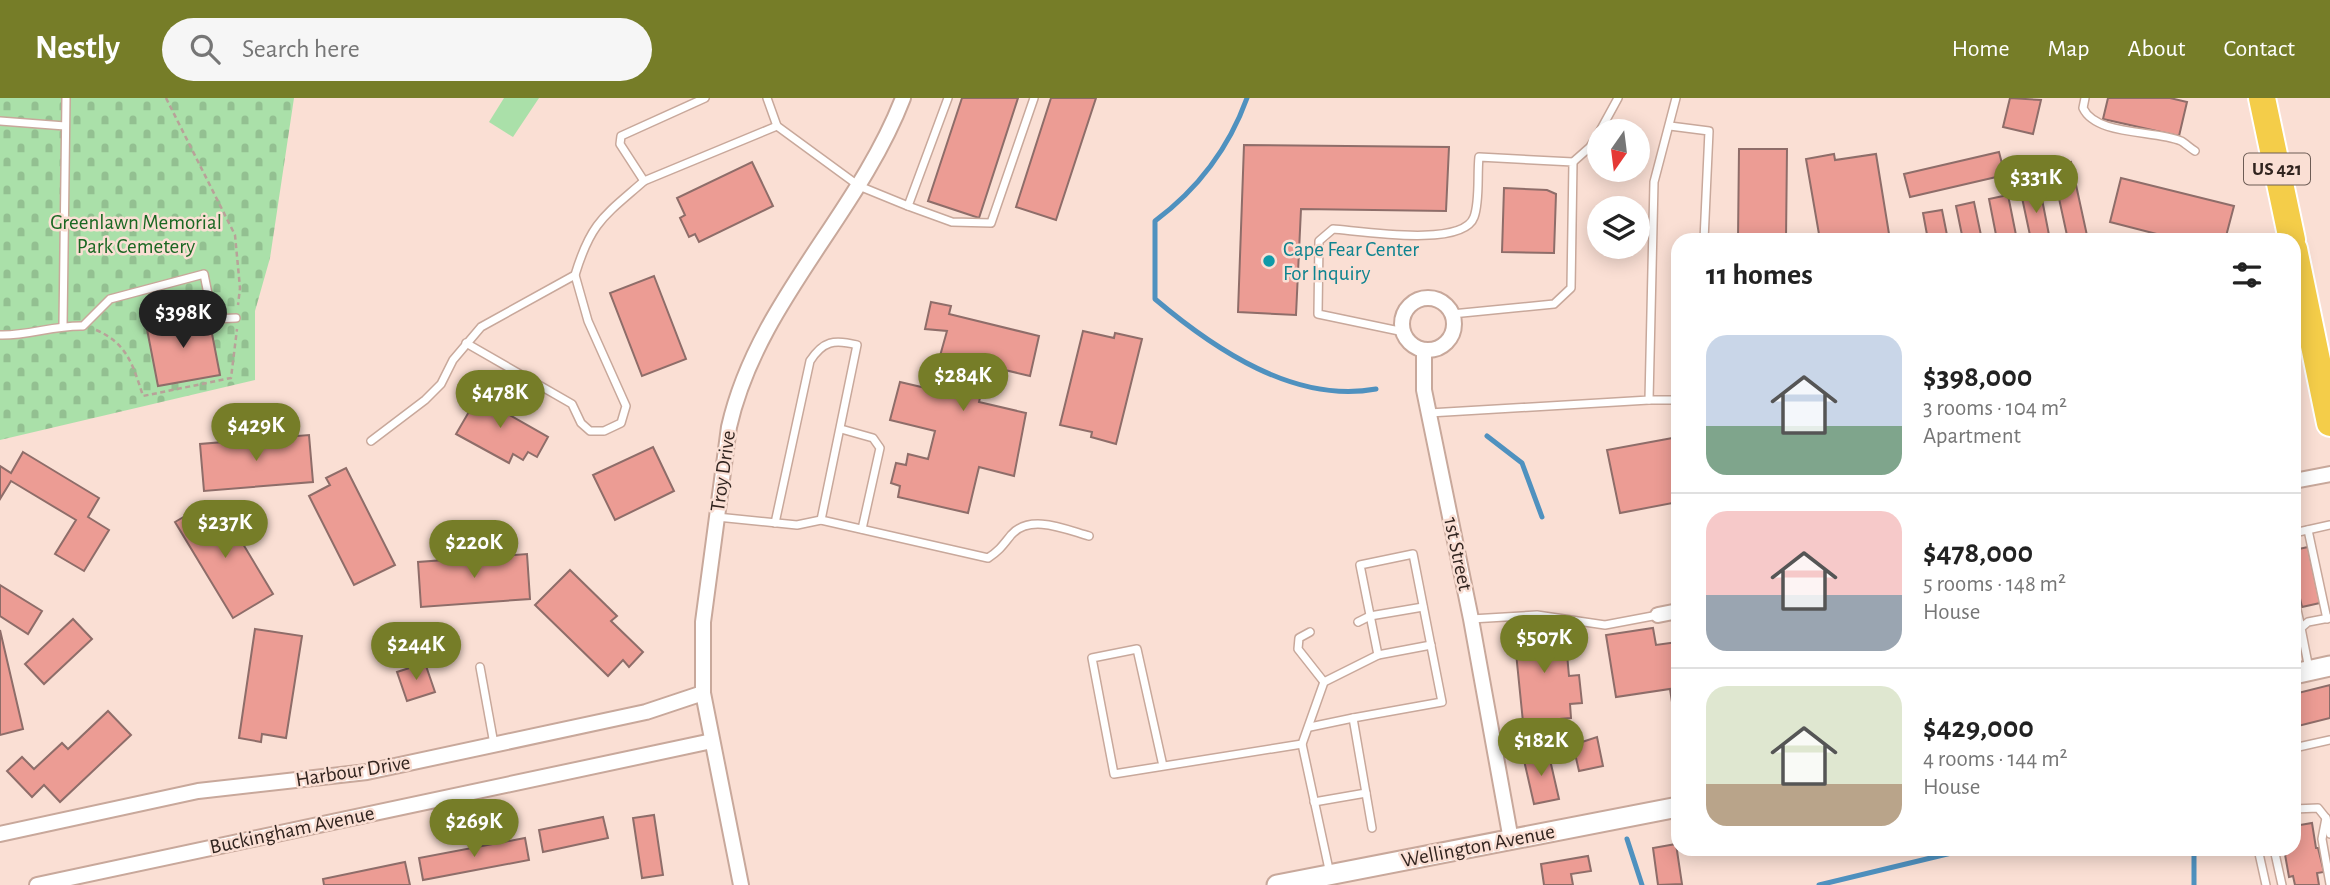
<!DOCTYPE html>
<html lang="en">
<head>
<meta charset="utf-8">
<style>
  body { margin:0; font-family:"Alegreya Sans",sans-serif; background:#f6f6f6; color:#222; height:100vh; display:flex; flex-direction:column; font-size:26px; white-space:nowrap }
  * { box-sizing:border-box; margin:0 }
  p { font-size:23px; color:#767676 }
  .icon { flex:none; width:38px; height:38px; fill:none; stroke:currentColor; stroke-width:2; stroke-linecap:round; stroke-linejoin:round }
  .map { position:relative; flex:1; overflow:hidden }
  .sheet { position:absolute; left:1671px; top:135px; width:630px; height:623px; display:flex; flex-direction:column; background:#fff; border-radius:21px; box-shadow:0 4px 18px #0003 }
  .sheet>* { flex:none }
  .needle { width:46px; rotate:194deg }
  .controls { position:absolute; left:1587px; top:21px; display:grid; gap:14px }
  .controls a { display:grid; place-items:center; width:63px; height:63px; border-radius:50%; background:#fff; box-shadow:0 4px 18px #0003; font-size:35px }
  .price { position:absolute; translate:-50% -60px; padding:0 16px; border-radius:24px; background:#767d28; color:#fff; font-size:23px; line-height:46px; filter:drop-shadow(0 2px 4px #0008) }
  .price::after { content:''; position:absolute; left:50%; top:42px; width:21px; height:16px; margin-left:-10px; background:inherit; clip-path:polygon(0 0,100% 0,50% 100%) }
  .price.active { background:#222; color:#fff }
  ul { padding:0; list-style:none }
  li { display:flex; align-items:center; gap:21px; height:175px; padding:0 35px }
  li+li { border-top:2px solid #e0e0e0 }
  li span { display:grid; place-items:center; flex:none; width:196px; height:140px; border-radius:21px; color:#555 }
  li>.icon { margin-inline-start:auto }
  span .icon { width:84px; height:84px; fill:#fffc; stroke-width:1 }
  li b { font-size:30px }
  h2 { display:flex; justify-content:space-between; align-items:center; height:84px; padding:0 35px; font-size:30px }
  header { display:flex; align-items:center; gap:42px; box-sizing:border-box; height:98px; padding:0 35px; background:#767d28; color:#fff }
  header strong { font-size:33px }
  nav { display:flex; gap:38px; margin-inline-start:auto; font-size:24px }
  .search { width:490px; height:63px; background:#f6f6f6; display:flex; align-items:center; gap:18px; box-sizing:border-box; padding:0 24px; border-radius:38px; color:#767676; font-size:26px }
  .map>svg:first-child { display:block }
</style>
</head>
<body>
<header>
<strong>Nestly</strong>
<div class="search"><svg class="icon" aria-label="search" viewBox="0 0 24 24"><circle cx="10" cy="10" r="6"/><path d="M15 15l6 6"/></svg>Search here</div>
<nav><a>Home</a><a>Map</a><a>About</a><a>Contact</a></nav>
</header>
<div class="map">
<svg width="2330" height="787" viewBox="0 0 2330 787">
  <defs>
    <pattern id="cemetery-stones" width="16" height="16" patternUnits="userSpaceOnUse" patternTransform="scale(1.75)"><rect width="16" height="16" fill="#aae0a9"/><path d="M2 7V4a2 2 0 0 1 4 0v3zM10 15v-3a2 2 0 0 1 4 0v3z" fill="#93c091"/></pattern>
  </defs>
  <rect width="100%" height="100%" fill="#fadfd4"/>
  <polygon fill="url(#cemetery-stones)" points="0,0 294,0 270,160 255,213 255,282 0,342"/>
  <polygon fill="#aae0a9" points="504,0 539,0 513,39 489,24"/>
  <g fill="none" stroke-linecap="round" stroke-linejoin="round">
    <g stroke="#4f91bf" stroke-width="5">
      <path d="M1247,0c-18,50 -49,91 -92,123v78c59,50 140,105 221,90"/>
      <polyline points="1487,338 1522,365 1542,419"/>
      <polyline points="1627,741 1642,787"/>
      <polyline points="1819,787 1968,751"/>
      <polyline points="2194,787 2194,751"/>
    </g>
  </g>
  <g fill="#ec9c94" stroke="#8e6d69" stroke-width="2">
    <polygon points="962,0 1018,0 979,120 928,103"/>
    <polygon points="1051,0 1096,0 1056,122 1016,109"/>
    <polygon points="2010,0 2041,2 2033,36 2003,29"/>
    <polygon points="2108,0 2170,0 2187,4 2179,38 2103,21"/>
    <polygon points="1244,47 1449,49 1446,113 1301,111 1296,217 1238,214"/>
    <polygon points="1739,51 1787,51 1786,142 1738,142"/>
    <polygon points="1999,54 2005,77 1910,99 1904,76"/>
    <polygon points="1834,56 1835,62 1876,56 1890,142 1820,142 1806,61"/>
    <polygon points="752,64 773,108 699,144 695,136 689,139 680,120 685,117 677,100"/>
    <polygon points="2071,64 2088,142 2068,142 2052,68"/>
    <polygon points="2121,80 2234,108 2225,142 2180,142 2110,124"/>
    <polygon points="1504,90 1547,92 1556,96 1554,155 1502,154"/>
    <polygon points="2040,91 2050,142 2031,142 2021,95"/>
    <polygon points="2008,97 2017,142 1997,142 1989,101"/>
    <polygon points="1974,104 1982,142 1963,142 1956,108"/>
    <polygon points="1942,112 1948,142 1928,142 1923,115"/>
    <polygon points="654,178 686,261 642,278 610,195"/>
    <polygon points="931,204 951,208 949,216 1039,238 1030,278 988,268 979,304 1026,315 1014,378 979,369 968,415 898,399 900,388 891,385 896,365 906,367 908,356 928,361 935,333 890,322 900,284 947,295 955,261 940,258 947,233 925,231"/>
    <polygon points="208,215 220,277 158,288 146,226"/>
    <polygon points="1083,233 1114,240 1115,235 1142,241 1116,346 1091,339 1092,334 1060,327"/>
    <polygon points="481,293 511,310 508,316 548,339 537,359 528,354 523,362 513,356 509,365 456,336"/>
    <polygon points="309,337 313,384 204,393 200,346"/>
    <polygon points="1678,339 1678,404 1620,415 1607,352"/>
    <polygon points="653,349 674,393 615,422 593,377"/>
    <polygon points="23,354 99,400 88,419 109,432 84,473 55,456 76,422 11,383 0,401 0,368 11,375"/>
    <polygon points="346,370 395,467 354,487 309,398 330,387 326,380"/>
    <polygon points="219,406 273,496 233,520 175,424 192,414 196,420"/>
    <polygon points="2308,449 2320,505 2302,509 2294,474 2294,452"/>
    <polygon points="527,456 530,501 421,509 418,464"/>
    <polygon points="570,472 617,518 611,523 643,554 629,569 623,562 608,578 535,507"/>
    <polygon points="0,487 42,513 28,536 0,518"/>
    <polygon points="73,521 92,541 44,586 25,566"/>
    <polygon points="1532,523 1533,537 1565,534 1569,578 1579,577 1582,605 1570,606 1571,620 1523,624 1513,525"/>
    <polygon points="1653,530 1656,547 1678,544 1678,643 1670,591 1616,599 1606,537"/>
    <polygon points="255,531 302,538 286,640 262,636 261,644 239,640"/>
    <polygon points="0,532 23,631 0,637"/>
    <polygon points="425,565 435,594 407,603 397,574"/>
    <polygon points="2330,587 2330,620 2294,629 2294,596"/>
    <polygon points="108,613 131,637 60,704 44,687 32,699 7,673 22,659 34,671 62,645 68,651"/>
    <polygon points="1597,639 1603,668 1579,673 1573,647"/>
    <polygon points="1548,653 1559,701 1534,706 1523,658"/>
    <polygon points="654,717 663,777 642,780 633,720"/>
    <polygon points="603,719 608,740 543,754 539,732"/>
    <polygon points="2312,725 2316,750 2318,750 2324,774 2317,775 2319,787 2295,787 2293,778 2289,779 2284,751 2294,751 2294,728"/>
    <polygon points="525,740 529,762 423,782 419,760"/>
    <polygon points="1676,746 1682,786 1658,787 1653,750"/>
    <polygon points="1588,758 1591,773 1571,776 1573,787 1544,787 1541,766"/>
    <polygon points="405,764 410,787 324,787 323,781"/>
  </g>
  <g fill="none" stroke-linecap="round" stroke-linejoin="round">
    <g stroke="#c8a89b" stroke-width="10">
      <g id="lane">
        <polyline points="705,0 621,38 620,46 644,83 777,28"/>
        <polyline points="767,0 777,28 859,88 908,108"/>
        <polyline points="948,0 908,108 952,124 991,125 1034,0"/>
        <path d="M2085,0l-2,10c13,28 72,22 98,33 4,2 9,7 14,10"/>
        <polyline points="0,23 65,28"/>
        <polyline points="1670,28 1709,33 1704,142"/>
        <polyline points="1600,33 1618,0"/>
        <polyline points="1573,64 1590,49 1600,33"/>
        <polyline points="63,228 66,0"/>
        <path d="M1404,234l-86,-18 1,-73 14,-12c28,2 130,19 141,-12 6,-16 3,-42 5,-60l94,5 -2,126 -17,16 -102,10"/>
        <path d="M0,237c28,1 54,-10 83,-9l27,-27 94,-25 9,45 23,-1"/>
        <polyline points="466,245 572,306 581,325 590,333 604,333 621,325 626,308 588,223 575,177"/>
        <polyline points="1649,302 1678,302"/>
        <polyline points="1429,315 1649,302 1654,84 1676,0"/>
        <polyline points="841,331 873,340 880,350 862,431"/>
        <path d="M371,343l54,-41 16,-16 12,-24 28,-33 94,-52c16,-53 29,-59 69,-94"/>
        <path d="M717,419l80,8 24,-5 167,38c12,-8 15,-13 23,-23 19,-22 56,-5 78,1"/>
        <path d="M775,425l35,-162c13,-20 24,-22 47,-16l-36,175"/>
        <polyline points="2308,432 2327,521"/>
        <polyline points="2294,435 2330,427"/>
        <polyline points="2294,498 2301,530"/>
        <polyline points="1471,521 1537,517 1605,527 1658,517"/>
        <polyline points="1358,524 1370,518 1423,509"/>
        <polyline points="1310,534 1299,540 1298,551 1324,584"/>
        <polyline points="1378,557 1431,547"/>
        <polyline points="480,569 494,646"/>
        <polyline points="2309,571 2301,530 2308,524 2329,520"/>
        <polyline points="1310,629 1353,620"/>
        <polyline points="1302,646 1330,776"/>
        <polyline points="2294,650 2330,642"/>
        <polyline points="1163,668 1137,551 1092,560 1114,676 1302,646 1324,584 1378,557 1360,467 1413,456 1442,604 1353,620 1372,730"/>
        <polyline points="1314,704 1366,695"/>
        <polyline points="2294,711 2318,710 2326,720 2330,736"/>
        <polyline points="2326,720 2322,741 2330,786"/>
        <polyline points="2258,751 2266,787"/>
        <polyline points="2274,751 2282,787"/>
      </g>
    </g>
    <g stroke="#c8a89b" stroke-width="18">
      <g id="street">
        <circle cx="1428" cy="226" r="26"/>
        <polyline points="1424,253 1424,292 1471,521 1511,742"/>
        <polyline points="2294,383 2330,376"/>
        <polyline points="1658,517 1678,513"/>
        <polyline points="0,736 198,693 367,674 646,614 703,595"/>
        <polyline points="37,787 712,643"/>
        <path d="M741,787l-38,-192v-71l26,-195c28,-124 129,-212 174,-329"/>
      </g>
    </g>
    <g stroke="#c8a89b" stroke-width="23">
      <g id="secondary">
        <polyline points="2294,576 2330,568"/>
        <polyline points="1277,787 1678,709"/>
      </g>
    </g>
    <g stroke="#fff" stroke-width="30">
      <g id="highway">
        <polyline points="2262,0 2292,142"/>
        <polyline points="2294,151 2330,325"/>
      </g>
    </g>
    <g stroke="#b8a299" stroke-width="2.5" stroke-dasharray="5 3.5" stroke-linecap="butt">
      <polyline points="166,0 235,137 240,190 238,207"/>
      <path d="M96,232c31,13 37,35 47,66l88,-18 6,-49"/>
    </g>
    <use href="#lane" stroke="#fff" stroke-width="7"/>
    <use href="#street" stroke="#fff" stroke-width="14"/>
    <use href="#secondary" stroke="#fff" stroke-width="19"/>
    <use href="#highway" stroke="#f4cd49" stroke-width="26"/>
  </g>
  <circle fill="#0f9aa8" stroke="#fadfd4" stroke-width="2.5" cx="1269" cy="163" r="7"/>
  <g text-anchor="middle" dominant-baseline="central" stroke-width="5" stroke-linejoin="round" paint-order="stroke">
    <rect fill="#fadfd4" stroke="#6d5c55" stroke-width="2" x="2244" y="55.5" width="66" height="31" rx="5"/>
    <g font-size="19" font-weight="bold" fill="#31241f">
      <text x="2277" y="71">US 421</text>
    </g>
    <g font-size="21" fill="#1a6722" stroke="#fadfd4">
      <text x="136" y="124">Greenlawn Memorial<tspan x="136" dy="24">Park Cemetery</tspan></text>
    </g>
    <g font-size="21" fill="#0d838f" stroke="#fadfd4" text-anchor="start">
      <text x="1283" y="151">Cape Fear Center<tspan x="1283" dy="24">For Inquiry</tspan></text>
    </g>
    <g font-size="21" fill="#31241f" stroke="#fadfd4">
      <text transform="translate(723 373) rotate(-82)">Troy Drive</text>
      <text transform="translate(1458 456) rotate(78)">1st Street</text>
      <text transform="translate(353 673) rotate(-9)">Harbour Drive</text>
      <text transform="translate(292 732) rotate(-12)">Buckingham Avenue</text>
      <text transform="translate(1478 748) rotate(-11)">Wellington Avenue</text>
    </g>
  </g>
</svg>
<div class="controls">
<a><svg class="needle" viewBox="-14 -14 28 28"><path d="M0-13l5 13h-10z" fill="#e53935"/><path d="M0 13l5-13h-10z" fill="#767676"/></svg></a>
<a><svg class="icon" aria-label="layers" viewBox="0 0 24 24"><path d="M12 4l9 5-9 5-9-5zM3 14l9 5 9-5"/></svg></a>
</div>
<b class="price" style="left:2036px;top:117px">$331K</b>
<b class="price active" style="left:183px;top:252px">$398K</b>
<b class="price" style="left:963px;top:315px">$284K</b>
<b class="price" style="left:500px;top:332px">$478K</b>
<b class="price" style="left:256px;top:365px">$429K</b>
<b class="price" style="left:225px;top:462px">$237K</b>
<b class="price" style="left:474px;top:482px">$220K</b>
<b class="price" style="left:1544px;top:577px">$507K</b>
<b class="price" style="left:416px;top:584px">$244K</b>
<b class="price" style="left:1541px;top:680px">$182K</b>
<b class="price" style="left:474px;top:761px">$269K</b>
<section class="sheet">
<h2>11 homes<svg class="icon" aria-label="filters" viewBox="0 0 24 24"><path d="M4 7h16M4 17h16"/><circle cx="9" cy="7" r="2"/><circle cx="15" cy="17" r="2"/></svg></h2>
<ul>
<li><span style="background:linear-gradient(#c9d6e8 65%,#7fa58c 0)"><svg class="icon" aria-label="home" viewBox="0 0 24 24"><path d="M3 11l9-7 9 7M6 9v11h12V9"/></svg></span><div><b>$398,000</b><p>3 rooms · 104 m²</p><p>Apartment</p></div></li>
<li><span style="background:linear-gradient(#f6c9c9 60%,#9aa5b1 0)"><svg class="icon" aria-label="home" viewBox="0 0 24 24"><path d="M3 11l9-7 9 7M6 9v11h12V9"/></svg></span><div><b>$478,000</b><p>5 rooms · 148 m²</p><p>House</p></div></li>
<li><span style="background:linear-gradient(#dfe7d0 70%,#b9a48a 0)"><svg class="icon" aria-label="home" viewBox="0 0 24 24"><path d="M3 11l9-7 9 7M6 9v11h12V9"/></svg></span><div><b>$429,000</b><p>4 rooms · 144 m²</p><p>House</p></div></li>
</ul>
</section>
</div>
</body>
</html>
